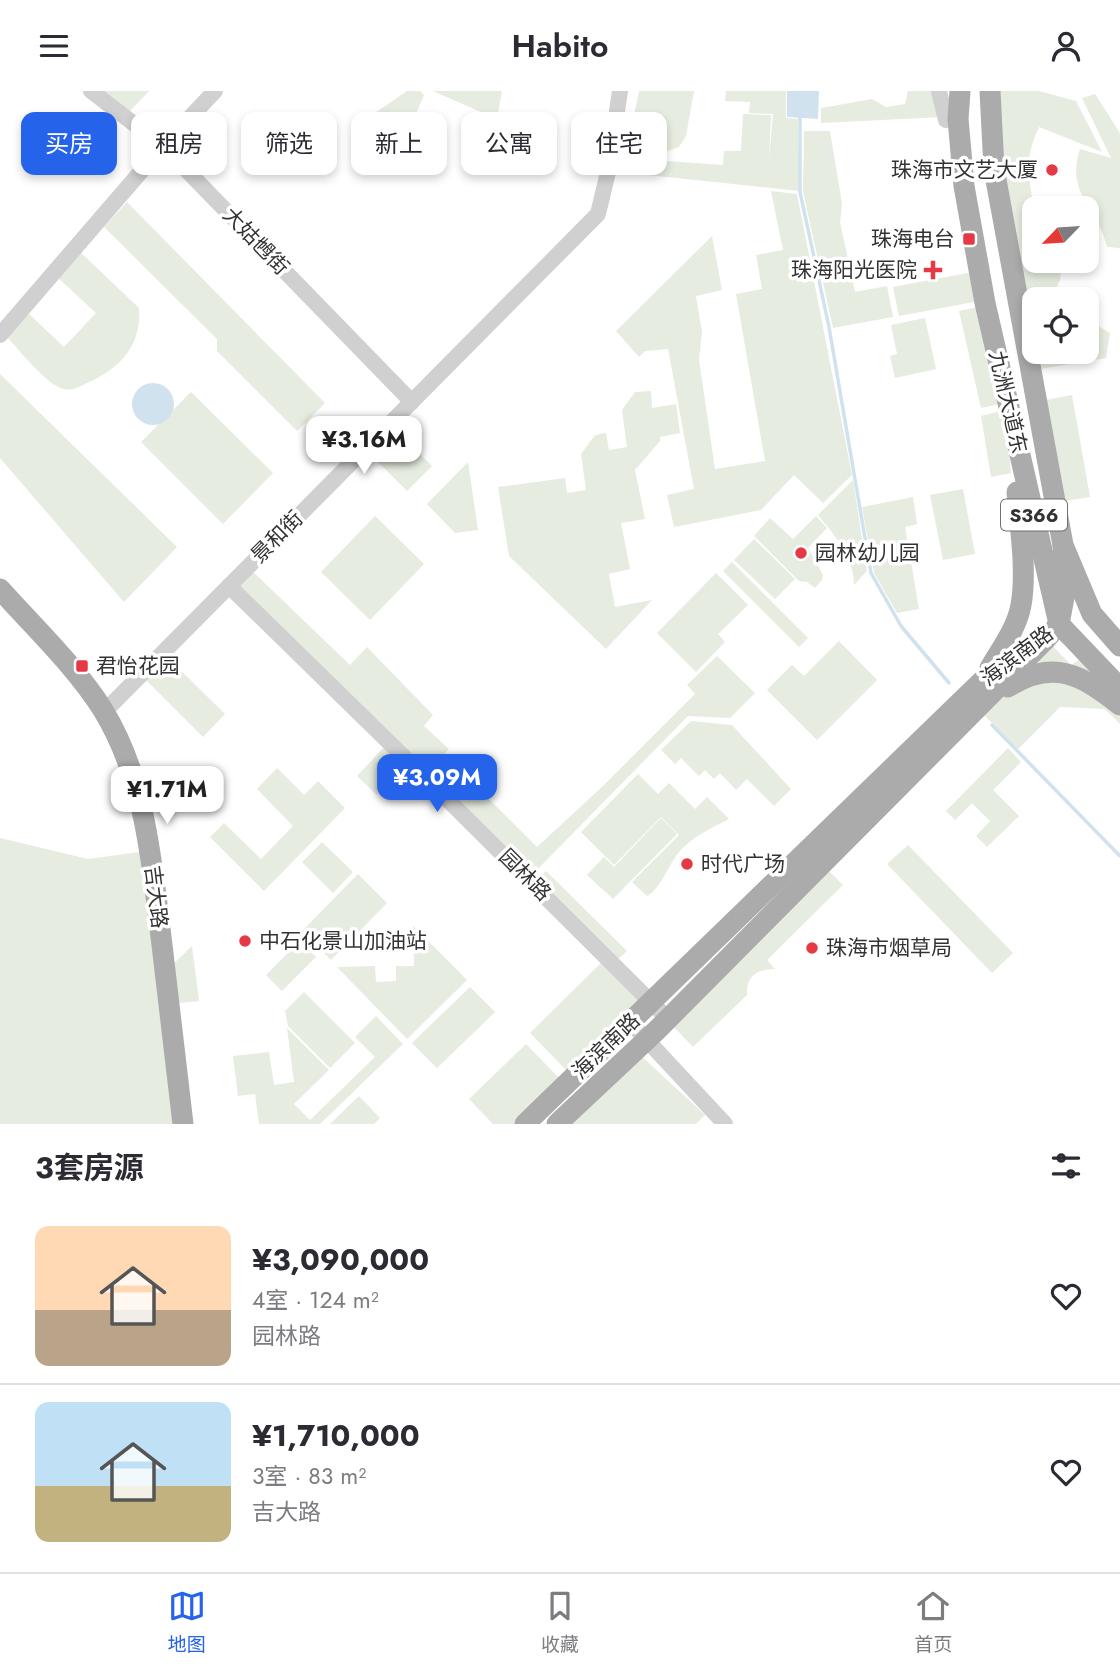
<!DOCTYPE html>
<html lang="zh">
<head>
<meta charset="utf-8">
<style>
  body { margin:0; font-family:Jost,"Noto Sans SC",sans-serif; background:#f7f7f7; color:#2b2b33; height:100vh; display:flex; flex-direction:column; font-size:26px; white-space:nowrap }
  * { box-sizing:border-box; margin:0 }
  p { font-size:23px; color:#7c7c81 }
  .icon { flex:none; width:38px; height:38px; fill:none; stroke:currentColor; stroke-width:2; stroke-linecap:round; stroke-linejoin:round }
  .map { position:relative; height:1033px; overflow:hidden }
  .details { display:flex; flex-direction:column; background:#fff; flex:1 }
  .details>* { flex:none }
  .banner { position:absolute; left:21px; top:21px; width:700px; height:63px; display:flex; gap:14px }
  .needle { width:46px; rotate:245deg }
  .tools { position:absolute; left:1022px; top:105px; display:grid; gap:14px }
  .tools a { display:grid; place-items:center; width:77px; height:77px; border-radius:14px; background:#fff; box-shadow:0 4px 10px #0003; font-size:35px }
  .price { position:absolute; translate:-50% -60px; padding:0 16px; border-radius:14px; background:#fff; color:#222; font-size:23px; line-height:46px; filter:drop-shadow(0 2px 4px #0008) }
  .price::after { content:''; position:absolute; left:50%; top:42px; width:21px; height:16px; margin-left:-10px; background:inherit; clip-path:polygon(0 0,100% 0,50% 100%) }
  .price.active { background:#2563eb; color:#fff }
  ul { padding:0; list-style:none }
  li { display:flex; align-items:center; gap:21px; height:175px; padding:0 35px }
  li+li { border-top:2px solid #e1e1e2 }
  li span { display:grid; place-items:center; flex:none; width:196px; height:140px; border-radius:14px; color:#555 }
  li>.icon { margin-inline-start:auto }
  span .icon { width:84px; height:84px; fill:#fffc; stroke-width:1 }
  li b { font-size:30px }
  h2 { display:flex; justify-content:space-between; align-items:center; height:84px; padding:0 35px; font-size:30px }
  .tag { padding:0 24px; border-radius:14px; background:#fff; box-shadow:0 4px 10px #0003; font-size:24px; line-height:63px }
  .tag.active { background:#2563eb; color:#fff }
  header { display:flex; justify-content:space-between; align-items:center; height:91px; padding:0 35px; background:#fff; font-size:32px; font-weight:600 }
  .menu { display:flex; justify-content:space-around; align-items:center; height:98px; border-top:2px solid #e1e1e2; background:#fff; font-size:19px; color:#7c7c81 }
  .menu a { display:grid; justify-items:center; gap:4px }
  .menu .active { color:#2563eb }
  .map>svg:first-child { display:block }
</style>
</head>
<body>
<header><svg class="icon" aria-label="menu" viewBox="0 0 24 24"><path d="M4 6h16M4 12h16M4 18h16"/></svg>Habito<svg class="icon" aria-label="person" viewBox="0 0 24 24"><circle cx="12" cy="8" r="4"/><path d="M4 21q1-7 8-7t8 7"/></svg></header>
<div class="map">
<svg width="1120" height="1033" viewBox="0 0 1120 1033">
  <rect width="100%" height="100%" fill="#fff"/>
  <g fill="#e6ecdf">
    <polygon points="98,0 149,0 128,22"/>
    <polygon points="407,0 420,0 424,4 403,53 397,55 369,26"/>
    <polygon points="433,0 502,0 497,28"/>
    <path d="M639,0h55l-8,45 -7,11c-17,7 -42,8 -45,-16 -2,-12 3,-28 5,-40z"/>
    <polygon points="726,0 786,0 786,27 798,28 799,100 610,80 619,49 622,56 637,68 723,74 724,60 741,60 743,23 771,24 769,69 773,23 749,22 750,11 725,10"/>
    <polygon points="908,0 935,0 942,26 821,32 821,17 872,8 886,16 905,13"/>
    <path d="M994,0h45l37,10 26,51 -63,-25c-15,33 -11,47 -5,80 3,15 0,37 0,54h28l-2,19 -8,18 2,1h-20v53h53v-33l23,14 -4,25 -72,12 -37,-200z"/>
    <path d="M1095,3l25,39v115l-13,-1c-9,-41 -42,-52 -27,-98l31,9 -29,-60z"/>
    <polygon points="804,40 830,40 842,113 840,131 855,201 887,195 893,226 833,237 803,100"/>
    <polygon points="771,100 797,103 852,384 823,412 794,384 761,419 674,436 667,404 694,398 668,258 645,260 639,266 616,240 712,145 722,199 696,205 702,241 699,269 715,378 765,370 736,203 762,198 756,164 783,159"/>
    <polygon points="127,111 325,312 297,340 217,260 217,248 104,136"/>
    <path d="M78,159l61,58c3,36 -18,60 -50,74 -8,4 -16,9 -25,7 -17,-3 -46,-41 -59,-54l22,-23 37,35 32,-34 -41,-38z"/>
    <polygon points="973,181 979,210 899,225 893,196"/>
    <polygon points="983,215 1004,312 981,317 959,220"/>
    <polygon points="925,227 936,278 895,287 890,265 897,263 891,234"/>
    <polygon points="0,283 177,456 124,511 0,367"/>
    <polygon points="651,300 652,317 676,313 680,342 660,346 660,350 635,379 645,428 621,432 630,478 609,483 615,516 652,509 606,558 509,465 498,396 565,387 567,402 586,399 581,363 595,344 606,342 609,359 627,356 622,319 635,301"/>
    <polygon points="191,301 273,382 223,433 141,351"/>
    <polygon points="1072,304 1090,406 1059,411 1040,310"/>
    <polygon points="1005,319 1011,382 991,386 981,325"/>
    <polygon points="391,334 432,375 407,400 366,359"/>
    <polygon points="468,371 478,439 455,442 427,413"/>
    <path d="M853,389l14,91 -13,14c0,-28 -19,-49 -36,-70z"/>
    <polygon points="963,398 975,463 943,469 930,404"/>
    <polygon points="913,406 917,433 905,436 919,518 897,522 874,482 862,416"/>
    <polygon points="375,425 424,473 370,529 321,481"/>
    <polygon points="816,425 827,437 808,457 823,484 822,489 815,497 807,491 799,490 754,445 770,427 793,448"/>
    <polygon points="754,448 795,488 775,508 734,469"/>
    <polygon points="732,471 808,547 799,556 723,480"/>
    <polygon points="250,478 350,574 367,556 433,624 424,635 449,658 427,681 233,495"/>
    <polygon points="716,482 748,514 718,543 725,551 696,581 657,542"/>
    <polygon points="839,550 877,589 817,649 767,599 792,574 804,585"/>
    <polygon points="1048,550 1071,574 1086,564 1120,599 1120,633 1105,618 1060,616 1018,658 979,619"/>
    <polygon points="165,564 225,623 203,646 143,586"/>
    <polygon points="717,565 755,602 730,627 688,625 530,786 454,708 478,697 537,756 604,694 695,603 687,594"/>
    <polygon points="691,630 732,634 791,698 774,715 747,688 736,699 720,682 714,688 705,679 699,685 681,667 675,673 661,659"/>
    <polygon points="386,654 406,673 377,704 357,685"/>
    <polygon points="1008,657 1021,671 993,699 1019,725 987,756 976,745 990,730 972,712 955,729 946,720"/>
    <polygon points="277,677 304,704 318,690 345,717 264,800 210,746 224,732 261,768 293,735 257,698"/>
    <path d="M638,683l20,20 11,-11 26,26 12,-12 22,22c-18,9 -37,18 -50,33 -10,12 -20,39 -32,44l-15,-14 47,-47 -18,-18 -47,48 -33,-33z"/>
    <polygon points="661,727 677,743 613,808 587,784 604,766 614,776"/>
    <polygon points="0,747 88,768 146,760 182,1033 0,1033"/>
    <polygon points="322,751 353,781 333,802 302,771"/>
    <polygon points="908,754 1013,862 992,882 887,773"/>
    <path d="M825,776l18,18 -76,75 8,9c-18,0 -29,7 -28,26l-54,52 -25,-26z"/>
    <polygon points="546,780 627,860 616,870 536,790"/>
    <polygon points="358,783 387,812 331,869 302,840"/>
    <polygon points="413,835 467,889 407,948 337,876 375,875 376,891 396,890 396,875 414,875"/>
    <polygon points="300,850 316,866 282,900 266,884"/>
    <polygon points="192,855 199,910 170,913 166,880"/>
    <polygon points="603,870 643,911 570,983 530,942"/>
    <polygon points="470,896 495,921 437,977 412,952"/>
    <polygon points="304,901 355,952 330,977 288,935 285,920"/>
    <polygon points="376,925 403,953 320,1033 259,1033 255,1003 238,1005 233,965 269,961 274,994 294,991 287,937 329,979 294,1013 310,1029 375,966 355,946"/>
    <polygon points="526,953 562,990 517,1033 493,1033 469,1008"/>
    <polygon points="638,962 705,1024 696,1033 560,1033"/>
    <polygon points="359,1005 380,1027 374,1033 330,1033"/>
  </g>
  <g fill="#cfe2ee">
    <polygon points="787,0 819,0 818,28 787,26"/>
    <circle cx="153" cy="313" r="21"/>
  </g>
  <g fill="none" stroke-linecap="round" stroke-linejoin="round">
    <g stroke="#cfe2ee" stroke-width="3.5">
      <polyline points="800,24 800,101 829,236 871,482 901,535 949,592"/>
      <polyline points="992,634 1120,765"/>
    </g>
    <g stroke="#d0d0d0" stroke-width="16">
      <polyline points="91,0 163,55 412,311"/>
      <polyline points="939,0 946,29"/>
      <polyline points="0,244 163,55 215,0"/>
      <polyline points="229,495 448,709 668,928"/>
      <polyline points="104,621 598,123 608,81 620,0"/>
      <polyline points="631,932 725,1033"/>
    </g>
    <g stroke="#ababab" stroke-width="21">
      <polyline points="960,0 958,28 964,95 985,212 1059,533 1120,597"/>
      <polyline points="990,0 994,78 1063,454 1092,523 1120,555"/>
      <path d="M0,498c33,37 77,79 103,121 43,70 49,155 59,235 7,60 14,119 21,179"/>
      <path d="M990,577c11,-19 27,-40 31,-63 6,-33 -1,-79 -4,-113"/>
      <path d="M1008,596c45,-29 74,-12 112,18"/>
      <polyline points="525,1033 981,591 1015,564"/>
      <polyline points="557,1033 656,940 1047,547 1059,533 1066,496 1063,454"/>
    </g>
  </g>
  <g fill="#e63946" stroke="#fff" stroke-width="2.5">
    <circle cx="1052" cy="79" r="7"/>
    <rect x="962" y="141" width="14" height="14" rx="3.5"/>
    <path d="M929.5 168.5h7v7h7v7h-7v7h-7v-7h-7v-7h7z"/>
    <circle cx="801" cy="462" r="7"/>
    <rect x="75" y="568" width="14" height="14" rx="3.5"/>
    <circle cx="687" cy="773" r="7"/>
    <circle cx="245" cy="850" r="7"/>
    <circle cx="812" cy="857" r="7"/>
  </g>
  <g text-anchor="middle" dominant-baseline="central" stroke-width="7" stroke-linejoin="round" paint-order="stroke">
    <rect fill="#fff" stroke="#707070" stroke-width="2" x="1001" y="408.5" width="66" height="31" rx="5"/>
    <g font-size="19" font-weight="bold" fill="#333">
      <text x="1034" y="424">S366</text>
    </g>
    <g font-size="21" fill="#333" stroke="#fff" text-anchor="start">
      <text x="1038" y="79" text-anchor="end">珠海市文艺大厦</text>
      <text x="955" y="148" text-anchor="end">珠海电台</text>
      <text x="917" y="179" text-anchor="end">珠海阳光医院</text>
      <text x="815" y="462">园林幼儿园</text>
      <text x="96" y="575">君怡花园</text>
      <text x="701" y="773">时代广场</text>
      <text x="259" y="850">中石化景山加油站</text>
      <text x="826" y="857">珠海市烟草局</text>
    </g>
    <g font-size="21" fill="#333" stroke="#fff">
      <text transform="translate(256 150) rotate(46)">大姑乸街</text>
      <text transform="translate(1008 311) rotate(77)">九洲大道东</text>
      <text transform="translate(277 446) rotate(-45)">景和街</text>
      <text transform="translate(1017 565) rotate(-37)">海滨南路</text>
      <text transform="translate(525 784) rotate(45)">园林路</text>
      <text transform="translate(156 806) rotate(83)">吉大路</text>
      <text transform="translate(606 955) rotate(-44)">海滨南路</text>
    </g>
  </g>
</svg>
<div class="tools">
<a><svg class="needle" viewBox="-14 -14 28 28"><path d="M0-13l5 13h-10z" fill="#e53935"/><path d="M0 13l5-13h-10z" fill="#7c7c81"/></svg></a>
<a><svg class="icon" aria-label="locate" viewBox="0 0 24 24"><circle cx="12" cy="12" r="6"/><path d="M12 2v4M12 18v4M2 12h4M18 12h4"/></svg></a>
</div>
<b class="price" style="left:364px;top:385px">¥3.16M</b>
<b class="price active" style="left:437px;top:723px">¥3.09M</b>
<b class="price" style="left:167px;top:735px">¥1.71M</b>
<div class="banner">
<a class="tag active">买房</a>
<a class="tag">租房</a>
<a class="tag">筛选</a>
<a class="tag">新上</a>
<a class="tag">公寓</a>
<a class="tag">住宅</a>
</div>
</div>
<section class="details">
<h2>3套房源<svg class="icon" aria-label="filters" viewBox="0 0 24 24"><path d="M4 7h16M4 17h16"/><circle cx="9" cy="7" r="2"/><circle cx="15" cy="17" r="2"/></svg></h2>
<ul>
<li><span style="background:linear-gradient(#ffd9b3 60%,#b9a48a 0)"><svg class="icon" aria-label="home" viewBox="0 0 24 24"><path d="M3 11l9-7 9 7M6 9v11h12V9"/></svg></span><div><b>¥3,090,000</b><p>4室 · 124 m²</p><p>园林路</p></div><svg class="icon" aria-label="heart" viewBox="0 0 24 24"><path d="M12 20l-8-8c-3-5 5-10 8-4 3-6 11-1 8 4z"/></svg></li>
<li><span style="background:linear-gradient(#bfe0f5 60%,#c2b280 0)"><svg class="icon" aria-label="home" viewBox="0 0 24 24"><path d="M3 11l9-7 9 7M6 9v11h12V9"/></svg></span><div><b>¥1,710,000</b><p>3室 · 83 m²</p><p>吉大路</p></div><svg class="icon" aria-label="heart" viewBox="0 0 24 24"><path d="M12 20l-8-8c-3-5 5-10 8-4 3-6 11-1 8 4z"/></svg></li>
</ul>
</section>
<nav class="menu">
<a class="active"><svg class="icon" aria-label="map" viewBox="0 0 24 24"><path d="M3 6l6-2 6 2 6-2v14l-6 2-6-2-6 2zM9 4v14M15 6v14"/></svg>地图</a>
<a><svg class="icon" aria-label="saved" viewBox="0 0 24 24"><path d="M7 4h10v16l-5-4-5 4z"/></svg>收藏</a>
<a><svg class="icon" aria-label="home" viewBox="0 0 24 24"><path d="M3 11l9-7 9 7M6 9v11h12V9"/></svg>首页</a>
</nav>
</body>
</html>
